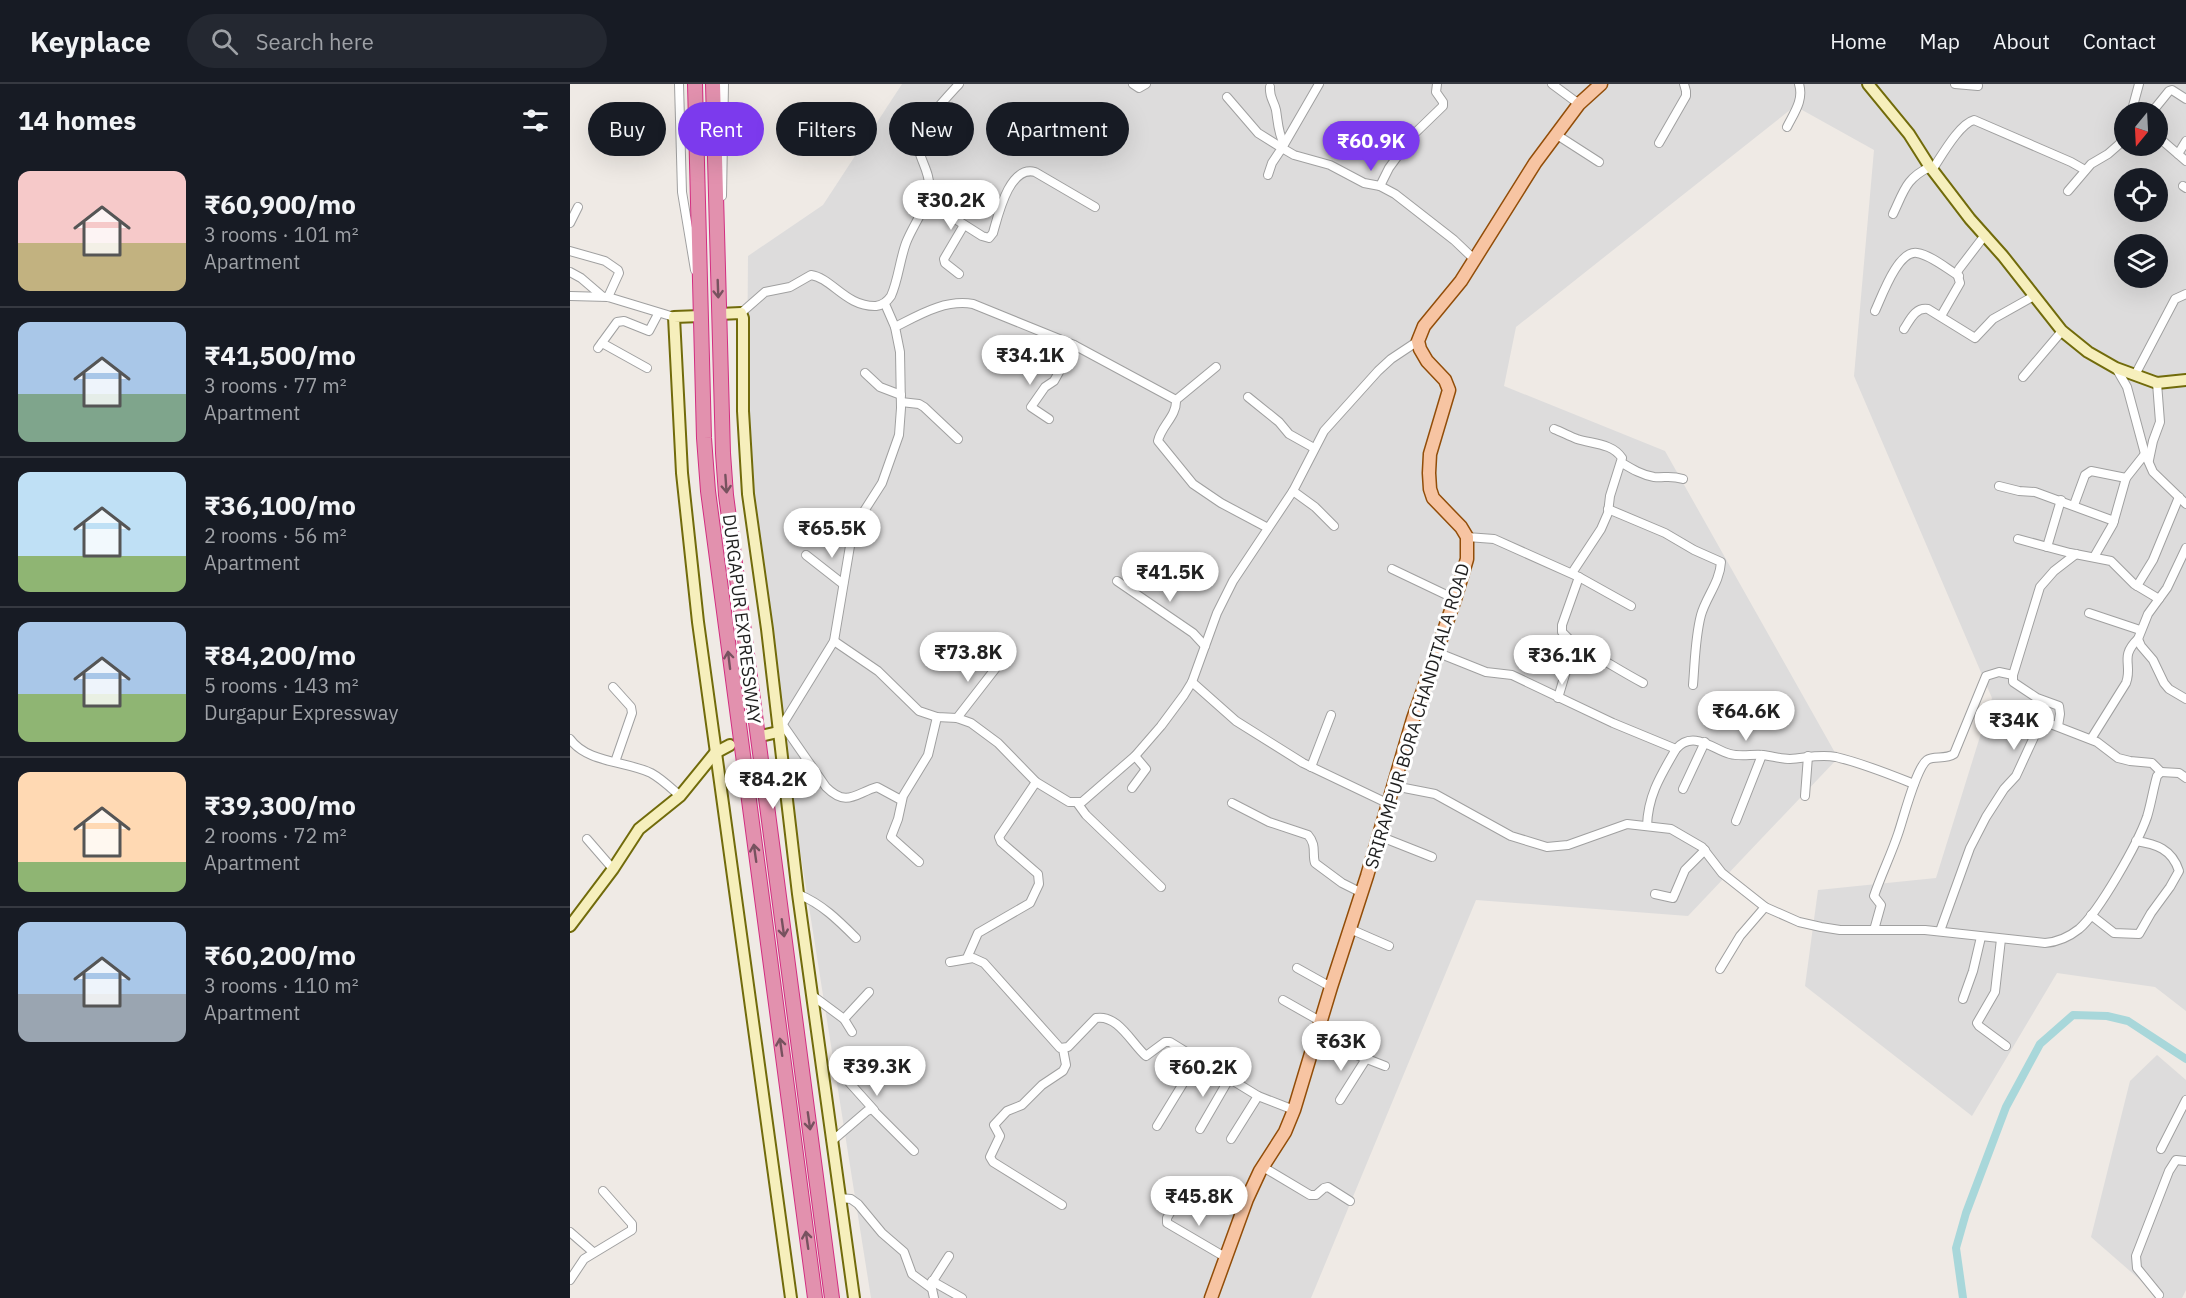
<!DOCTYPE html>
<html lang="en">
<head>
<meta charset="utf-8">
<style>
  body { margin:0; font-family:"IBM Plex Sans",sans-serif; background:#242831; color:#f1f3f6; height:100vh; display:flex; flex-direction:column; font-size:22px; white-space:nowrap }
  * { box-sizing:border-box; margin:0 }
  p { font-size:20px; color:#9ea1a6 }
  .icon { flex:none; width:33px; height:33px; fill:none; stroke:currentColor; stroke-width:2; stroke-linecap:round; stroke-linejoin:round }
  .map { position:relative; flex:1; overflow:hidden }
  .sheet { display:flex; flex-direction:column; background:#171b24; width:570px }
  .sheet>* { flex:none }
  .banner { position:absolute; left:18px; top:18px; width:570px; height:54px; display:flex; gap:12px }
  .needle { width:39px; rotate:198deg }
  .tools { position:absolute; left:1544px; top:18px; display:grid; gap:12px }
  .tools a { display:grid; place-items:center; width:54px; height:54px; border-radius:50%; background:#171b24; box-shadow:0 6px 24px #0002; font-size:30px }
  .price { position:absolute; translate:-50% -51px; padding:0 14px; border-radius:21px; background:#fff; color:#222; font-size:20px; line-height:39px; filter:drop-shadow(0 2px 3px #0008) }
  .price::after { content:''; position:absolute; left:50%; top:36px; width:18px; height:14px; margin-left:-9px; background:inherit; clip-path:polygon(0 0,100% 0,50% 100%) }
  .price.active { background:#7c3aed; color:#fff }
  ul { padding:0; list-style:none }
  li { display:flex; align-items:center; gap:18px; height:150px; padding:0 18px }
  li+li { border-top:2px solid #363941 }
  li span { display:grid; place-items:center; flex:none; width:168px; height:120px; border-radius:12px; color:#555 }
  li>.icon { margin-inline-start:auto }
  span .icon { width:72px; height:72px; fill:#fffc; stroke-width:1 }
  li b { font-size:26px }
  h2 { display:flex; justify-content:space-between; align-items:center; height:72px; padding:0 18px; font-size:26px }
  .pill { padding:0 21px; border-radius:27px; background:#171b24; box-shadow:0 6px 24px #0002; font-size:21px; line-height:54px }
  .pill.active { background:#7c3aed; color:#fff }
  header { display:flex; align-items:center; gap:36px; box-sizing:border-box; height:84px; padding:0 30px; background:#171b24; border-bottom:2px solid #363941 }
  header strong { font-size:28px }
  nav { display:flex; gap:33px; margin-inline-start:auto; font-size:21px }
  .search { width:420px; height:54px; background:#242831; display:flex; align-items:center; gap:15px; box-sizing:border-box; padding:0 21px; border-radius:33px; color:#9ea1a6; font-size:22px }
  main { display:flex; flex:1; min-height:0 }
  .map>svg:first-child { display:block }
</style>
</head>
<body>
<header>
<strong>Keyplace</strong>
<div class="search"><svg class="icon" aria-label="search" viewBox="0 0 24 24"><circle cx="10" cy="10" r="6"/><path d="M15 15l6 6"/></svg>Search here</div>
<nav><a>Home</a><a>Map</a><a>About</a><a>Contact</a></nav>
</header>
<main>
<section class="sheet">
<h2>14 homes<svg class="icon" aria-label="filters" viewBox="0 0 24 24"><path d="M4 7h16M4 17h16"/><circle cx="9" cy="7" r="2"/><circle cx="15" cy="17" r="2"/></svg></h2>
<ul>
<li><span style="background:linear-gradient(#f6c9c9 60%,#c2b280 0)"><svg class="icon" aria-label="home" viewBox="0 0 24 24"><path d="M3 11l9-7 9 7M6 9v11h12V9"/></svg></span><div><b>₹60,900/mo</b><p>3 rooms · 101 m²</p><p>Apartment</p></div></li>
<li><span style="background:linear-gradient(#a9c7e8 60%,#7fa58c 0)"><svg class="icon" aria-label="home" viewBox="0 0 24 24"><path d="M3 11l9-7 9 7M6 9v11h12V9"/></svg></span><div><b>₹41,500/mo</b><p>3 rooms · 77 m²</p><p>Apartment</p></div></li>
<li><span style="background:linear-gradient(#bfe0f5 70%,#8fb573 0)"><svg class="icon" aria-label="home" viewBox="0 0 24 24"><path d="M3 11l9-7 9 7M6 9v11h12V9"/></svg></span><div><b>₹36,100/mo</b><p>2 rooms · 56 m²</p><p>Apartment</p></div></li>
<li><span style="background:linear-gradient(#a9c7e8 60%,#8fb573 0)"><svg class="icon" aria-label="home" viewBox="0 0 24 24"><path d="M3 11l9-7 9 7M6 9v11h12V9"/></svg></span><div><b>₹84,200/mo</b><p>5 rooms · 143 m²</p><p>Durgapur Expressway</p></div></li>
<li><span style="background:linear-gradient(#ffd9b3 75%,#8fb573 0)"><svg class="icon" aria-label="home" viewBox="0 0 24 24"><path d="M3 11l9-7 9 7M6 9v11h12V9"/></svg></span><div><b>₹39,300/mo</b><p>2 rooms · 72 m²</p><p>Apartment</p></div></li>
<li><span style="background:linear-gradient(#a9c7e8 60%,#9aa5b1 0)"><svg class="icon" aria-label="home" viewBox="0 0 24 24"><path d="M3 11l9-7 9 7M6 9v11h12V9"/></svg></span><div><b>₹60,200/mo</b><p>3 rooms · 110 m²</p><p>Apartment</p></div></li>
</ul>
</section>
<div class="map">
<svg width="1616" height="1214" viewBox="0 0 1616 1214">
  <rect width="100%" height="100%" fill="#efeae5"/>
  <g fill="#dddcdc" fill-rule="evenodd">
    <path d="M332,0h1284v927l-31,-24 -98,-14 -85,143 -167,-130 13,-96 118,-12 56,-180 -138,-322 20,-226 -79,-44 -279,221 -12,59 161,65 173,307 -150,158 -212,-16 -165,398h-440l-125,-789 2,-253 75,-51zM1554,28h33v34h-33zM1554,94h33v34h-33zM1554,160h33v34h-33z"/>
    <polygon points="1587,971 1616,996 1616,1206 1612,1214 1591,1214 1521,1153 1560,997"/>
  </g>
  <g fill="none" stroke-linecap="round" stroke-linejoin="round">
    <polyline stroke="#a8d7da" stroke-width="8" points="1393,1214 1386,1164 1396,1129 1436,1023 1470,960 1503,931 1537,932 1558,937 1616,975"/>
    <g stroke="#a0a0a0" stroke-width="10">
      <g id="street">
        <polyline points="109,0 112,108 125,186"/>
        <polyline points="563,0 569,4 576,0"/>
        <polyline points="749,0 712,64 724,71 760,81 794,99 810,102 825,110 884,156 905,176"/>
        <polyline points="982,0 1009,20"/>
        <polyline points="1385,0 1408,2"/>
        <path d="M700,3c-1,10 4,14 6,23 2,12 2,23 8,34"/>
        <polyline points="657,13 688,49 712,64 702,79 698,91"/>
        <polyline points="1564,28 1563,22 1569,0"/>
        <polyline points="1582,28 1599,7 1602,6 1616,15"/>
        <path d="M1217,43c7,-14 17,-27 12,-43"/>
        <polyline points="987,51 1029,78"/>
        <polyline points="1587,52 1616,77"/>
        <polyline points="1089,59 1116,12 1116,7 1114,0"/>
        <polyline points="1608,70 1616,57"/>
        <path d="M1362,86c9,-13 27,-46 42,-50l97,42 14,8"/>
        <polyline points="810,102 819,84 843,51 873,22 873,18 866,8 867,0"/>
        <polyline points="1613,102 1616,104"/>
        <polyline points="1498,107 1521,80 1538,70 1554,56"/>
        <polyline points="152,112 154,0"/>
        <path d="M356,118l15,8 41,26 7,2 4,-5c5,-17 16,-68 42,-61l60,35"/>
        <path d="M1323,130c11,-23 13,-36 37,-47"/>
        <polyline points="0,139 8,123"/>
        <polyline points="0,167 35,177 48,186 49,189 38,213"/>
        <polyline points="0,188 11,194 32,212"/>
        <polyline points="389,190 375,179 374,175 394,141"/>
        <polyline points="0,212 38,213 104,233"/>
        <path d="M1305,227c7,-15 23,-61 42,-58 14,2 30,16 42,23"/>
        <path d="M171,229l24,-21 25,-5 21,-12c21,3 35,32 65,31 7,-1 11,-4 15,-10 7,-15 9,-37 15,-53 7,-18 21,-35 23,-55 2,-17 -13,-32 -11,-49 3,-15 30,-43 41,-55"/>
        <polyline points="1371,232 1390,199 1387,189 1389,185 1415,151"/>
        <path d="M325,243c24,-12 50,-28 78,-23l101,41 102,55c1,16 -15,26 -18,41l35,43 28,19 47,25"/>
        <path d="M1334,245c6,-9 11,-22 24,-20l47,29 18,-19 41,-23"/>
        <polyline points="32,259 77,284"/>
        <polyline points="28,264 47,238 54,237 79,247 88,230"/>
        <polyline points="1546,284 1557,303 1575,370 1583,388 1616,420"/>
        <polyline points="295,289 310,303 331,311"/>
        <polyline points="1565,291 1605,215 1616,210"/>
        <polyline points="1453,293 1492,247"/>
        <polyline points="678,313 709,338 719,350 744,364"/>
        <polyline points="606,316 646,283"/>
        <polyline points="331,318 349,320 354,323 388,355"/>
        <polyline points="479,335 461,323 475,303 484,297 504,261"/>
        <path d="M984,345c8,3 15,7 23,10 15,5 35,4 45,19l-12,38 -2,17 -7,16 -29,44"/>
        <polyline points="1579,376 1583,357 1590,338 1587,299"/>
        <path d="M1052,379c10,6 20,12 32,14 11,1 16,-2 29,2"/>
        <polyline points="1429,402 1449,407 1465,408 1544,437"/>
        <polyline points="723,407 745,423 764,442"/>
        <polyline points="1504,421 1515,391 1521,387 1556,394"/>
        <path d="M1038,425l57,24 29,17 27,12c-1,20 -15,35 -20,53 -6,23 -6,46 -8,70"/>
        <polyline points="897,453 924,455 1009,493 1061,522"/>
        <polyline points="1448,455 1500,469 1541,477 1564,500 1589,515"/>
        <polyline points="1477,463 1491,416"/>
        <polyline points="1616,464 1597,504 1578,530 1568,555 1571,562 1583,576 1594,599 1599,605 1616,615"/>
        <polyline points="236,471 273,500"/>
        <polyline points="1524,473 1543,440 1556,394 1575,370"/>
        <polyline points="822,485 885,515"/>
        <polyline points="547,497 623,549 635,562"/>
        <polyline points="1567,502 1583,476 1609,413"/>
        <polyline points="1519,529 1570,546"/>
        <polyline points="264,557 308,587 349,627 367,633 387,634 401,639 428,659 466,698 499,718 512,718 565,672 591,642 614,611 622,598 647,529 663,497 723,407 754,347 808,287 821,275 848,257"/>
        <path d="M1004,560c24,12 46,27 69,39"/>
        <polyline points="866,568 916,588 942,591 1043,639 1106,665"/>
        <polyline points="622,598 666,637 733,679 819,720"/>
        <polyline points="43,603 61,623 62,629 45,678"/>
        <polyline points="988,614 1004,560 992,548 992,541 1009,493"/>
        <polyline points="387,634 429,580"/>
        <path d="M213,641l43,62c21,21 30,6 51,0l24,13"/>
        <polyline points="1488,642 1490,630 1489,622 1467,614 1443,598 1443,591 1470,503 1484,487 1506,470"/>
        <polyline points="208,648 264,557 280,462 285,446 289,435 312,399 329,351 331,324 330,268 325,243 315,220"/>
        <path d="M0,655c17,24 56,22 81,34 11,6 20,15 29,23"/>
        <path d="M1521,655l35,-56c7,-18 -7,-26 12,-44"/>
        <polyline points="741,683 761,631"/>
        <polyline points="1591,688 1609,689 1616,694"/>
        <path d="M824,702l41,8 76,42 36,11 21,-2 59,-21 44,5 31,18 20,26 43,34 34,15 22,5 19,3h85l120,13c12,-1 24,-6 34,-14 20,-17 59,-86 68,-112 4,-13 6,-27 10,-41l4,-4"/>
        <polyline points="562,704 576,685 565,672"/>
        <polyline points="1113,705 1135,658"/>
        <polyline points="1235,712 1238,672"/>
        <path d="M662,719l37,19 39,13c9,10 4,19 7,28l27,20 20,10"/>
        <polyline points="508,720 516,731 591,803"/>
        <polyline points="1166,737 1192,671"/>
        <path d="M1077,742c1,-31 14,-51 29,-77 17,-20 38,1 54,5 11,3 22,0 33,1 9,1 18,4 27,4 16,-1 29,-5 46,-2 26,6 53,17 78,27"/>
        <polyline points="809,752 862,773"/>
        <polyline points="17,755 43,785"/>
        <polyline points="349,778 321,753 328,735 333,712 358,671 367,633"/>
        <path d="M228,810c24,10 40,26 58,44"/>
        <polyline points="1085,810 1103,814 1115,786 1135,766"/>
        <path d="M1521,831l23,18 25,1 12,-21 19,-26 9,-16c-7,-22 -23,-27 -43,-30"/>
        <polyline points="780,845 819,862"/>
        <path d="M1304,846l7,-25 -7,-9c7,-21 17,-41 24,-62 5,-14 18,-66 29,-74 7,-5 18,0 27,-6l32,-78 13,-4 14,3"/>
        <polyline points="1370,847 1400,764 1416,733 1434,705 1446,692 1470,640 1478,639 1527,658 1548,674 1560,677 1582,679 1591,688"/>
        <polyline points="1431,855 1425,908 1407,939 1409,942 1436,962"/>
        <polyline points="397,874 408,849 460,819 469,800 468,790 431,758 429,753 466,698"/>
        <path d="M380,878l23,-4 11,5 76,85 8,-1 28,-29c22,-4 36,26 50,38l19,-14h5l88,54 36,14"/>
        <polyline points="727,884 761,903"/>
        <polyline points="1150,885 1170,852 1195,823"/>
        <polyline points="243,912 274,935 282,948"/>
        <polyline points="1393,915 1403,887 1411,853"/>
        <polyline points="713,916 750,937"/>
        <polyline points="274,935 299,908"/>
        <polyline points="744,957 779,968 815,982"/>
        <polyline points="269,987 304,1026"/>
        <polyline points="770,1016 796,975"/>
        <polyline points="587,1042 628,975"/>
        <polyline points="630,1045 659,995"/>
        <polyline points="661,1055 688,1012"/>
        <polyline points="262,1057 297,1027 302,1025 344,1067"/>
        <polyline points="1591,1065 1616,1016"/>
        <polyline points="693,1083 740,1111 746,1111 754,1104 758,1103 780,1117"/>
        <polyline points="610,1112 597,1134 597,1139 655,1173"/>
        <polyline points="270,1114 281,1115 288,1120 312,1149 334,1168 342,1190 361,1204"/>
        <polyline points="492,1121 423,1078 420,1073 430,1052 424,1041 437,1027 452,1021 472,1001 493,987 496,981 493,965"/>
        <polyline points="0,1148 23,1168"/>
        <polyline points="0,1196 14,1175 62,1146 62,1140 33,1107"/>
        <polyline points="362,1197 392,1214"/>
        <polyline points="1589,1211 1567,1184 1566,1172 1599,1087 1606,1076 1616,1077"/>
        <polyline points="364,1214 361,1200 379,1172"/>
      </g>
    </g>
    <g stroke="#716b0b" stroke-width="14">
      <g id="secondary">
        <polyline points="1298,0 1339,50 1358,80 1400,135 1433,172 1492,247 1518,268 1546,284 1587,299 1616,296"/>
        <polyline points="149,230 171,229 173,234 173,327 178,410 197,545 228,810 284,1214"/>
        <polyline points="131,232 104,233 112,389 128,538 221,1214"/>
        <polyline points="195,651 208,648"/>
        <polyline points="0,842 43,785 69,745 110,712 145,669 160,661"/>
      </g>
    </g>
    <g stroke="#924d08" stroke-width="15">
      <polyline id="primary" points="641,1214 677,1115 690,1087 715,1048 724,1026 761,903 797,792 843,635 885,515 897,475 897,453 891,443 863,414 860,405 859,389 860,370 879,306 875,296 857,277 850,265 848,257 854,242 891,197 965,79 1009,20 1031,0"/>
    </g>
    <g stroke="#d22e81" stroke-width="16">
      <g id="highway">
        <polyline points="125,0 134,354 138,407 245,1214"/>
        <polyline points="143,0 153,369 156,411 262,1214"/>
      </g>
    </g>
    <use href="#street" stroke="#fff" stroke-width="8"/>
    <use href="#secondary" stroke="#f6efbc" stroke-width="10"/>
    <use href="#primary" stroke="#f7c4a2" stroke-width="12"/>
    <use href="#highway" stroke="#e291ae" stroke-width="14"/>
  </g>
  <defs><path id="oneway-shaft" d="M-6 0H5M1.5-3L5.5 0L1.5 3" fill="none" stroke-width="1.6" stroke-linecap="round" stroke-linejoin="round" transform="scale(1.5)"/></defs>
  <g stroke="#77525f">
    <use href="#oneway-shaft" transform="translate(148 205) rotate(88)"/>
    <use href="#oneway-shaft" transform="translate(156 400) rotate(86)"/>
    <use href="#oneway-shaft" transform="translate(159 576) rotate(-97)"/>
    <use href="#oneway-shaft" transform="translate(185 769) rotate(-98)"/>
    <use href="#oneway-shaft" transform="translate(213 844) rotate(82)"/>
    <use href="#oneway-shaft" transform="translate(211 963) rotate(-98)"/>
    <use href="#oneway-shaft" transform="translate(239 1037) rotate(82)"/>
    <use href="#oneway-shaft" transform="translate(237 1156) rotate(-98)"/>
  </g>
  <g text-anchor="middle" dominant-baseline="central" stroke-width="6" stroke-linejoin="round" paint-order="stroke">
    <g font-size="18" fill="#1f1f1f" stroke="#fff">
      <text transform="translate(172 535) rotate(83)">DURGAPUR EXPRESSWAY</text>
      <text transform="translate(847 632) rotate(-73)">SRIRAMPUR BORA CHANDITALA ROAD</text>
    </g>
  </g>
</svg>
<div class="tools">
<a><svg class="needle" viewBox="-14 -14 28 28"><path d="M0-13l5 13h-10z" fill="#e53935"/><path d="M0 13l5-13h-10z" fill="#9ea1a6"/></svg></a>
<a><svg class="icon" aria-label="locate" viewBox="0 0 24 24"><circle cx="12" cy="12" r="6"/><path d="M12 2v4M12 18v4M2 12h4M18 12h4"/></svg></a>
<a><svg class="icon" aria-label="layers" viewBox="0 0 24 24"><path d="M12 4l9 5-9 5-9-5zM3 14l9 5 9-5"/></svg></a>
</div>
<b class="price active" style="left:801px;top:88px">₹60.9K</b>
<b class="price" style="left:381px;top:147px">₹30.2K</b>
<b class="price" style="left:460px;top:302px">₹34.1K</b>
<b class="price" style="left:262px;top:475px">₹65.5K</b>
<b class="price" style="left:600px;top:519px">₹41.5K</b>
<b class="price" style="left:398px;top:599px">₹73.8K</b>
<b class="price" style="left:992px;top:602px">₹36.1K</b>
<b class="price" style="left:1176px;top:658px">₹64.6K</b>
<b class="price" style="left:1444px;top:667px">₹34K</b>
<b class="price" style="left:203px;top:726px">₹84.2K</b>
<b class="price" style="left:771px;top:988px">₹63K</b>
<b class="price" style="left:307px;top:1013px">₹39.3K</b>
<b class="price" style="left:633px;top:1014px">₹60.2K</b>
<b class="price" style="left:629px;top:1143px">₹45.8K</b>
<div class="banner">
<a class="pill">Buy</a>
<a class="pill active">Rent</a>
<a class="pill">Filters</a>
<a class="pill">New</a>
<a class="pill">Apartment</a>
</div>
</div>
</main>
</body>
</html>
